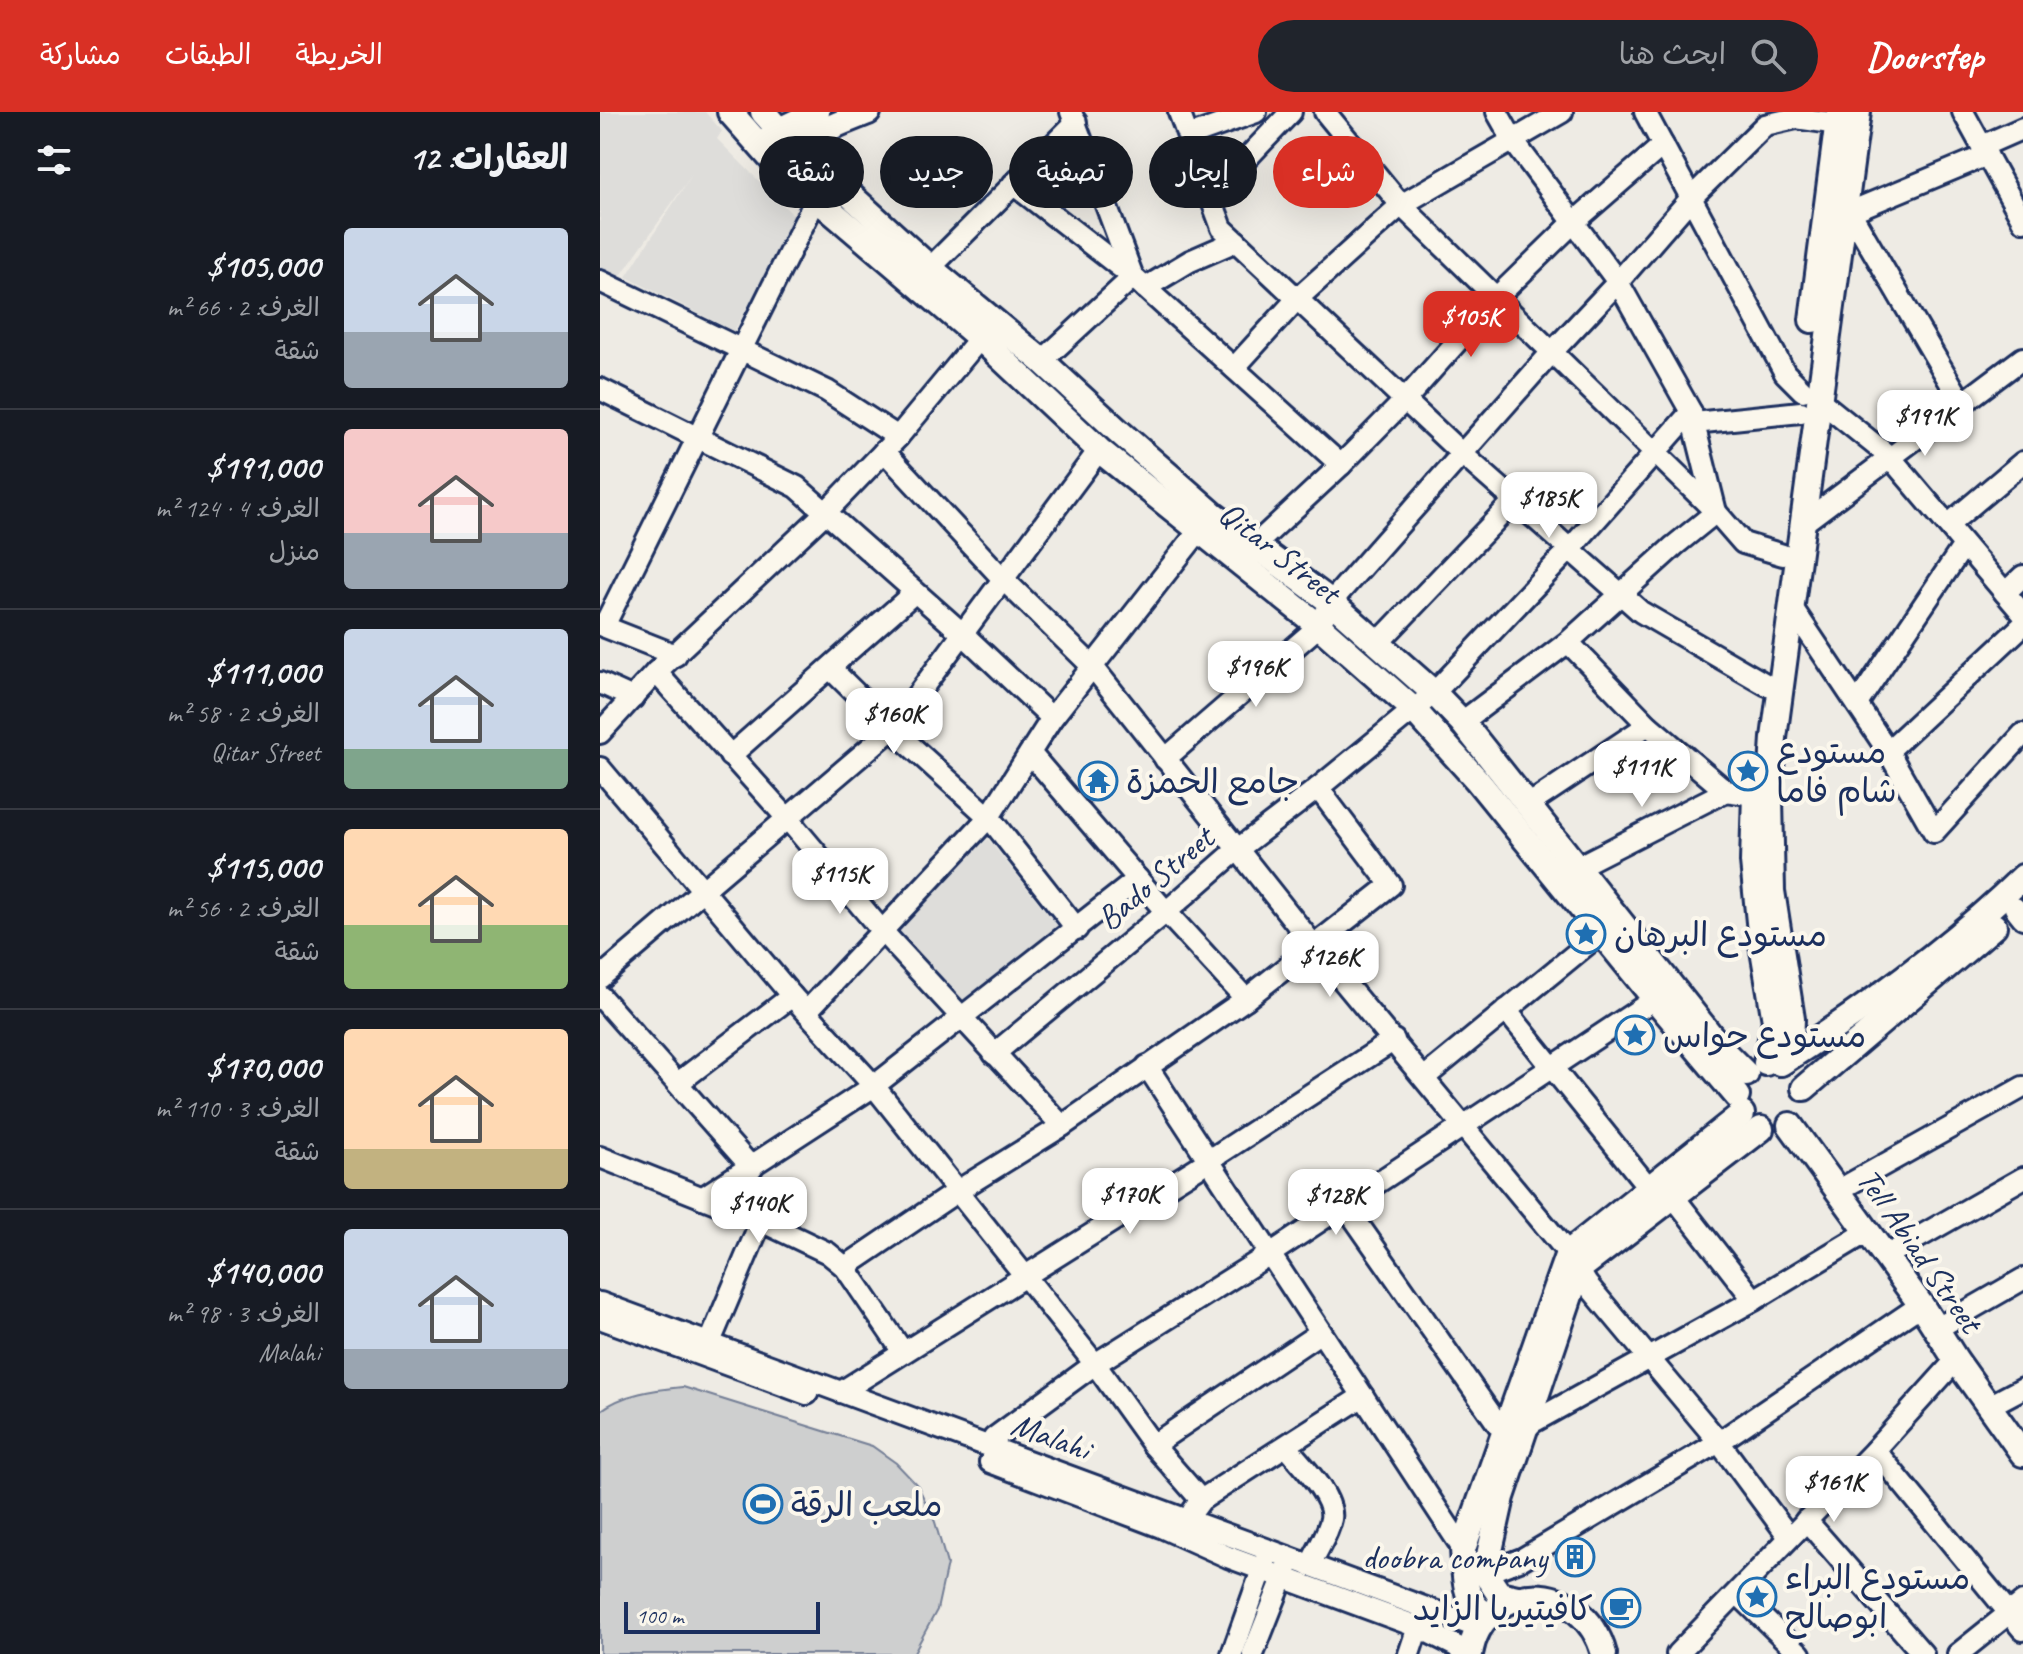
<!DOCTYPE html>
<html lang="ar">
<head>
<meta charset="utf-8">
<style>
  body { margin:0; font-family:Caveat,"Playpen Sans Arabic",sans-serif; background:#20242c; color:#f1f3f6; direction:rtl; height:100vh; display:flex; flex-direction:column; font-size:30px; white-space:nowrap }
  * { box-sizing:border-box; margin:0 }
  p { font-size:26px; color:#9ea1a6 }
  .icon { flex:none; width:44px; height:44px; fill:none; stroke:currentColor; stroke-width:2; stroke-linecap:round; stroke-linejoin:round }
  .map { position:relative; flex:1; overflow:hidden; direction:ltr }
  .side { display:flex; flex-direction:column; background:#171b24; width:600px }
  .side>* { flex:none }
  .top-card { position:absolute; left:24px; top:24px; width:760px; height:72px; direction:rtl; display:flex; gap:16px }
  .scale { position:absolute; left:24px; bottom:20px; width:196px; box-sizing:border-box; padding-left:8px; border:4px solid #1b2f5e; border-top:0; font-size:22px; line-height:28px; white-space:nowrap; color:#1b2f5e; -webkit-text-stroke:6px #fbf7ec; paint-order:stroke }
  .price { position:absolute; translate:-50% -68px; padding:0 18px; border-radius:16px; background:#fff; color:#222; font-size:26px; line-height:52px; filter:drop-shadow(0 2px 4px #0008) }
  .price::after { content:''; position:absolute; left:50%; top:48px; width:24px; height:18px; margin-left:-12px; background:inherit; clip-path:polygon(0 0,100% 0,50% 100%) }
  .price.active { background:#d93025; color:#fff }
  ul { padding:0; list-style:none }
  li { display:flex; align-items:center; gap:24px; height:200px; padding:0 32px }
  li+li { border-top:2px solid #363941 }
  li span { display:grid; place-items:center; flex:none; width:224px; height:160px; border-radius:8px; color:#555 }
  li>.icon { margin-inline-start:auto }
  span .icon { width:96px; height:96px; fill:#fffc; stroke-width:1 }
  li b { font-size:34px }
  h2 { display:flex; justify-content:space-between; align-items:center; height:96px; padding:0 32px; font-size:34px }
  .tag { padding:0 28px; border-radius:36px; background:#171b24; box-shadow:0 8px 32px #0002; font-size:28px; line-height:72px }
  .tag.active { background:#d93025; color:#fff }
  header { display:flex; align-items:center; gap:48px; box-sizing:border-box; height:112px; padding:0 40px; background:#d93025; color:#fff }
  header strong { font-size:38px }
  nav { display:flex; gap:44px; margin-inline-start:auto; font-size:28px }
  .search { width:560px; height:72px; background:#20242c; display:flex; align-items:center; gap:20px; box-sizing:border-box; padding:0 28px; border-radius:44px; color:#9ea1a6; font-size:30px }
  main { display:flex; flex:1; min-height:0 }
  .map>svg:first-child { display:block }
</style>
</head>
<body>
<header>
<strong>Doorstep</strong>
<div class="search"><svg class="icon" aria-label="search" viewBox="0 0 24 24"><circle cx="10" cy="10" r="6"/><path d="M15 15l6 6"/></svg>ابحث هنا</div>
<nav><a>الخريطة</a><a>الطبقات</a><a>مشاركة</a></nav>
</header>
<main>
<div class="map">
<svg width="1423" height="1542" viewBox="0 0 1423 1542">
  <rect width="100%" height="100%" fill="#eeebe4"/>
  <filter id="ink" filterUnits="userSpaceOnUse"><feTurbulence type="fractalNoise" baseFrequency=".0125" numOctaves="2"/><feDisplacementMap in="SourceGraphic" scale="16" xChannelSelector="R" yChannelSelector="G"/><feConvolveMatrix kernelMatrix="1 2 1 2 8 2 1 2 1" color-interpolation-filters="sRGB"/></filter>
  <g filter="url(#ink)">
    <g fill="#deddda">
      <polygon points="0,0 105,0 122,19 117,27 196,106 134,219 26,165 91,64 12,176 0,169"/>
      <polygon points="388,727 459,816 363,893 293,820"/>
    </g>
    <path fill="#cecfcf" stroke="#747f96" stroke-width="2" d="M83,1275l189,59 24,17 22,23 17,36 12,42 -10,46 -24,44h-313v-243c24,-18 54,-21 83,-24z"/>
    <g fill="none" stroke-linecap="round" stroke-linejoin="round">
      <g stroke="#1b2f5e" stroke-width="26">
        <g id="minor">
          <polyline points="579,0 622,116 862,342 1041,500 1167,573"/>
          <polyline points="725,0 801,93 1116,400 1143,431 1183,443"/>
          <polyline points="1045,0 1185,261 1203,279"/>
          <polyline points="1363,0 1423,109"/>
          <polyline points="589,24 656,0"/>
          <polyline points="1382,34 1423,16"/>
          <polyline points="413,72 533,165 741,353"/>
          <polyline points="611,84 691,0"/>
          <polyline points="1245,91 1362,291"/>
          <polyline points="1250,100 1387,43"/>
          <polyline points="330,156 476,10"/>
          <polyline points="0,169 227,279 298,325"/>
          <polyline points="545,176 590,149 636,129"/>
          <polyline points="442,249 533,165 471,0"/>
          <polyline points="634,256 697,187 801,93 962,0"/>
          <polyline points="0,277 197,375 363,522 452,606"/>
          <polyline points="1218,287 1290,345 1423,502"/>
          <polyline points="1094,311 1201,300"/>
          <polyline points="284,339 404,468 493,555 715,835 968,1141 987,1172 1119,1330 1189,1425"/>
          <polyline points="1202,412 1423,246"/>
          <polyline points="1348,413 1423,350"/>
          <polyline points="654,434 741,353 805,288 895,187 973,111 1063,33"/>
          <polyline points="1405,481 1423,464"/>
          <polyline points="1191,494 1288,639 1334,720 1423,622"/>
          <polyline points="0,513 76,543"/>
          <polyline points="4,514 216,87"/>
          <polyline points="968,530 1048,613 1126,679 1154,683"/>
          <polyline points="778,531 915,388"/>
          <polyline points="230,556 292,617 389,705 477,817"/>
          <polyline points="56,560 187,706 282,819 462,1014"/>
          <polyline points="0,571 33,586"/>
          <polyline points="1257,592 1364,433"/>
          <polyline points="862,610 968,530 1074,434 1116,400 1091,300 1018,170 914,30 897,0"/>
          <polyline points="0,621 56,560 225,401 298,325 380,226"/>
          <polyline points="1288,639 1423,513"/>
          <polyline points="430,641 566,800 646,887"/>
          <polyline points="130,644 315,480"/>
          <polyline points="565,647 719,514 731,490 952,240 1018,170 1091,86 1165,13 1196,6 1238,12"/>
          <polyline points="0,656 192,884 274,974 495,1252 553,1333 601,1388"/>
          <polyline points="928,693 1048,613"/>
          <polyline points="977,755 1126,679"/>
          <polyline points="1415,796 1423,806"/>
          <polyline points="0,866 292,617 499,338"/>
          <polyline points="0,884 152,1056"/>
          <polyline points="906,898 1049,1076"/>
          <polyline points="207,899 389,705 452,606 598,420"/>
          <polyline points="394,942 566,800 638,737 718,676 834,581 971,436 1091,300"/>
          <polyline points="547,954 863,1437"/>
          <polyline points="825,965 1001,821"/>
          <polyline points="78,971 192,884"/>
          <polyline points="0,1045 161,1109 228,1141 245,1155 303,1240"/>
          <polyline points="1237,1079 1423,975"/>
          <polyline points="1073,1084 1154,1188"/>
          <polyline points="102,1086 274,974 538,767"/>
          <polyline points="744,1092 904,1321"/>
          <polyline points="1284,1145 1423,1066"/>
          <polyline points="245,1155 359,1078 462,1014 646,887 791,773 718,676"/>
          <polyline points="0,1191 880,1516"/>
          <polyline points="0,1206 207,1282"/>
          <polyline points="1336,1217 1423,1167"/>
          <polyline points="110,1230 161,1109"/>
          <polyline points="241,1280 608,1049 794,928"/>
          <polyline points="1389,1294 1423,1276"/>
          <polyline points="924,1319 933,1310 1154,1188 1267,1120"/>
          <polyline points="553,1333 721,1220"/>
          <polyline points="389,1334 394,1326 495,1252 670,1142 1055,887"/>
          <path d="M686,1334c13,16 49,51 45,73 -3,16 -15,32 -21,47"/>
          <polyline points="1275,1338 1423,1518"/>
          <polyline points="390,1350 561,1415 628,1445 818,1515 858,1535 862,1542"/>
          <polyline points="593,1399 601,1388 763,1284"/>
          <polyline points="1206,1408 1323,1542"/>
          <polyline points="885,1461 922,1447 1119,1330 1321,1193"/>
          <polyline points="1137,1481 1200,1542"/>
          <polyline points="632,1542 667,1444"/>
          <polyline points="653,1542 687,1456"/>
          <polyline points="809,1542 818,1515"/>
          <polyline points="1077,1542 1275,1338 1356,1248"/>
          <polyline points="1358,1542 1423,1490"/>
        </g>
      </g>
      <g stroke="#1b2f5e" stroke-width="30">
        <g id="major">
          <polyline points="130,0 176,52 380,226 499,338 719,514 814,598 877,668 1055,887 1137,984"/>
          <polyline points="163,0 179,18 330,156 442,249 517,318 614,403 731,490 834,581 862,610 1123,939 1146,962"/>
          <polyline points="167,28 179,18 217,0"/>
          <path d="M187,42c23,-20 53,-31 81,-42"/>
          <polyline points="1212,208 1239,0"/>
          <polyline points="1155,681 1153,750 1160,820 1175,909 1166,951"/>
          <polyline points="1180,951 1191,930 1192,907 1172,779 1170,687 1174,626 1258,0"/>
          <path d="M1181,951c84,-54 170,-116 242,-186"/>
          <polyline points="1204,976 1394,814"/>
          <polyline points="1190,1013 1321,1193 1356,1248 1423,1342"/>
          <polyline points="917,1486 899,1482 885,1461 902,1385 979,1157 1161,1017"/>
          <path d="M890,1504c-28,-11 -25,-41 -27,-67l105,-296 174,-139"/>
          <path d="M870,1542c12,-75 113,-78 134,0"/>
        </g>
      </g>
      <use href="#minor" stroke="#fbf7ec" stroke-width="20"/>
      <use href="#major" stroke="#fbf7ec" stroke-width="24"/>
    </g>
  </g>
  <defs>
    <g id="sight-ring" transform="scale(2)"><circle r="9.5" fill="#fbf7ec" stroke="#1f6fb2" stroke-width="1.5"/><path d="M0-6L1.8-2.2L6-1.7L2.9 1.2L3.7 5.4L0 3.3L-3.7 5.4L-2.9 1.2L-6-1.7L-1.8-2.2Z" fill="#1f6fb2"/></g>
    <g id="temple-ring" transform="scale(2)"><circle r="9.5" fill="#fbf7ec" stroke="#1f6fb2" stroke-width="1.5"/><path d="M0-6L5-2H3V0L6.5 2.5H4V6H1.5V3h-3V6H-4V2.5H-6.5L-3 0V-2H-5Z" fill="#1f6fb2"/></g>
    <g id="stadium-ring" transform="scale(2)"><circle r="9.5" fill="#fbf7ec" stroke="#1f6fb2" stroke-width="1.5"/><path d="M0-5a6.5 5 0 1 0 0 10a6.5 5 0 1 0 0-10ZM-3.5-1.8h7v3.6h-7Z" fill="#1f6fb2"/></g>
    <g id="building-ring" transform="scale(2)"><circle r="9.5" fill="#fbf7ec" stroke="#1f6fb2" stroke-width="1.5"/><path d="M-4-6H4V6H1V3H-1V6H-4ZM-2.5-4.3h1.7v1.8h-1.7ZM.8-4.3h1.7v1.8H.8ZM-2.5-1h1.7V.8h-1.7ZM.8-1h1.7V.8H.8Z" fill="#1f6fb2"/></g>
    <g id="cafe-ring" transform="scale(2)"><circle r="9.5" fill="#fbf7ec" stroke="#1f6fb2" stroke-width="1.5"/><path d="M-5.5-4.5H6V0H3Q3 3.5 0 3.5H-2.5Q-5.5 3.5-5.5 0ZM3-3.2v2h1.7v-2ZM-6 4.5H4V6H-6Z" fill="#1f6fb2"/></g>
  </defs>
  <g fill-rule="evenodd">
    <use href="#sight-ring" x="1148" y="659"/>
    <use href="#temple-ring" x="498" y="669"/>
    <use href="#sight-ring" x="986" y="822"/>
    <use href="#sight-ring" x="1035" y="923"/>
    <use href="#stadium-ring" x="163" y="1392"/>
    <use href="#building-ring" x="975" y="1445"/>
    <use href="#sight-ring" x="1157" y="1485"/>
    <use href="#cafe-ring" x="1021" y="1496"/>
  </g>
  <g text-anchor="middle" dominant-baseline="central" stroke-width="8" stroke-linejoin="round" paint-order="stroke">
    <g font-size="34" fill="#1b2f5e" stroke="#fbf7ec">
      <text transform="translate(680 440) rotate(38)">Qitar Street</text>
      <text transform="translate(555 766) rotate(-40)">Bado Street</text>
      <text transform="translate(1320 1138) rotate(55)">Tell Abiad Street</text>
      <text transform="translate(451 1324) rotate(20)">Malahi</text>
    </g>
    <g font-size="34" fill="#1b2f5e" stroke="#fbf7ec" text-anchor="start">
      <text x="1176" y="639">مستودع<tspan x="1176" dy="39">شام فاما</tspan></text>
      <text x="526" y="669">جامع الحمزة</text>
      <text x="1014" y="822">مستودع البرهان</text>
      <text x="1063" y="923">مستودع حواس</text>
      <text x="191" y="1392">ملعب الرقة</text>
      <text x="947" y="1445" text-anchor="end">doobra company</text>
      <text x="1185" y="1465">مستودع البراء<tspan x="1185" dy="39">ابوصالح</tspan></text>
      <text x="993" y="1496" text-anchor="end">كافيتيريا الزايد</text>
    </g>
  </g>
</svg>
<div class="scale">100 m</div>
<b class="price active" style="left:871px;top:247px">$105K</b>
<b class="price" style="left:1325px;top:346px">$191K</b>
<b class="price" style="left:949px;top:428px">$185K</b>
<b class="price" style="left:656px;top:597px">$196K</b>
<b class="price" style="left:294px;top:644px">$160K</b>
<b class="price" style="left:1042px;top:697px">$111K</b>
<b class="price" style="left:240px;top:804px">$115K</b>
<b class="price" style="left:730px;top:887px">$126K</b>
<b class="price" style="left:530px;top:1124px">$170K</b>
<b class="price" style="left:736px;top:1125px">$128K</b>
<b class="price" style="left:159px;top:1133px">$140K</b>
<b class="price" style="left:1234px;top:1412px">$161K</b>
<div class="top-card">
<a class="tag active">شراء</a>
<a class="tag">إيجار</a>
<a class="tag">تصفية</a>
<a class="tag">جديد</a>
<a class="tag">شقة</a>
</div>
</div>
<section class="side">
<h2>العقارات: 12<svg class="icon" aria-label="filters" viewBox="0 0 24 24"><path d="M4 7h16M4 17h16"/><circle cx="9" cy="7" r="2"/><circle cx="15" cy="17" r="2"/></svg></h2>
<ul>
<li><span style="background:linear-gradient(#c9d6e8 65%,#9aa5b1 0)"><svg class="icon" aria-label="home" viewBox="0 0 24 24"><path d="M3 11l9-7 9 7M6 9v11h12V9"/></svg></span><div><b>$105,000</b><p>الغرف: 2 · 66 m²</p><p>شقة</p></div></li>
<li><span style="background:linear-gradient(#f6c9c9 65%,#9aa5b1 0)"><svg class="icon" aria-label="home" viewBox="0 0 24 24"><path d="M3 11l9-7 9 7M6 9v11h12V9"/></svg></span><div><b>$191,000</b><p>الغرف: 4 · 124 m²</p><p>منزل</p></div></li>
<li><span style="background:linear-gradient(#c9d6e8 75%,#7fa58c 0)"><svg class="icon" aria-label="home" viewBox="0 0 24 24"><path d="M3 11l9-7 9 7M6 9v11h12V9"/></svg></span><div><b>$111,000</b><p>الغرف: 2 · 58 m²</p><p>Qitar Street</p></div></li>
<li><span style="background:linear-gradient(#ffd9b3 60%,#8fb573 0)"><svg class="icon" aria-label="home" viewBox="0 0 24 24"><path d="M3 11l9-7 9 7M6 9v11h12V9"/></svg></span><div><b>$115,000</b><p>الغرف: 2 · 56 m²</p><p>شقة</p></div></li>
<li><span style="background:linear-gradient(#ffd9b3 75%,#c2b280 0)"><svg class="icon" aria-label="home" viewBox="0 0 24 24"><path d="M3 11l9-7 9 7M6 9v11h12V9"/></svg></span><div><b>$170,000</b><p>الغرف: 3 · 110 m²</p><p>شقة</p></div></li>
<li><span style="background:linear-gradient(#c9d6e8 75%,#9aa5b1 0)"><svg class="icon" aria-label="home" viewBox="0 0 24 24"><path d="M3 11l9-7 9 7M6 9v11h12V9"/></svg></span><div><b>$140,000</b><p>الغرف: 3 · 98 m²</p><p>Malahi</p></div></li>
</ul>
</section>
</main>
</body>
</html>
